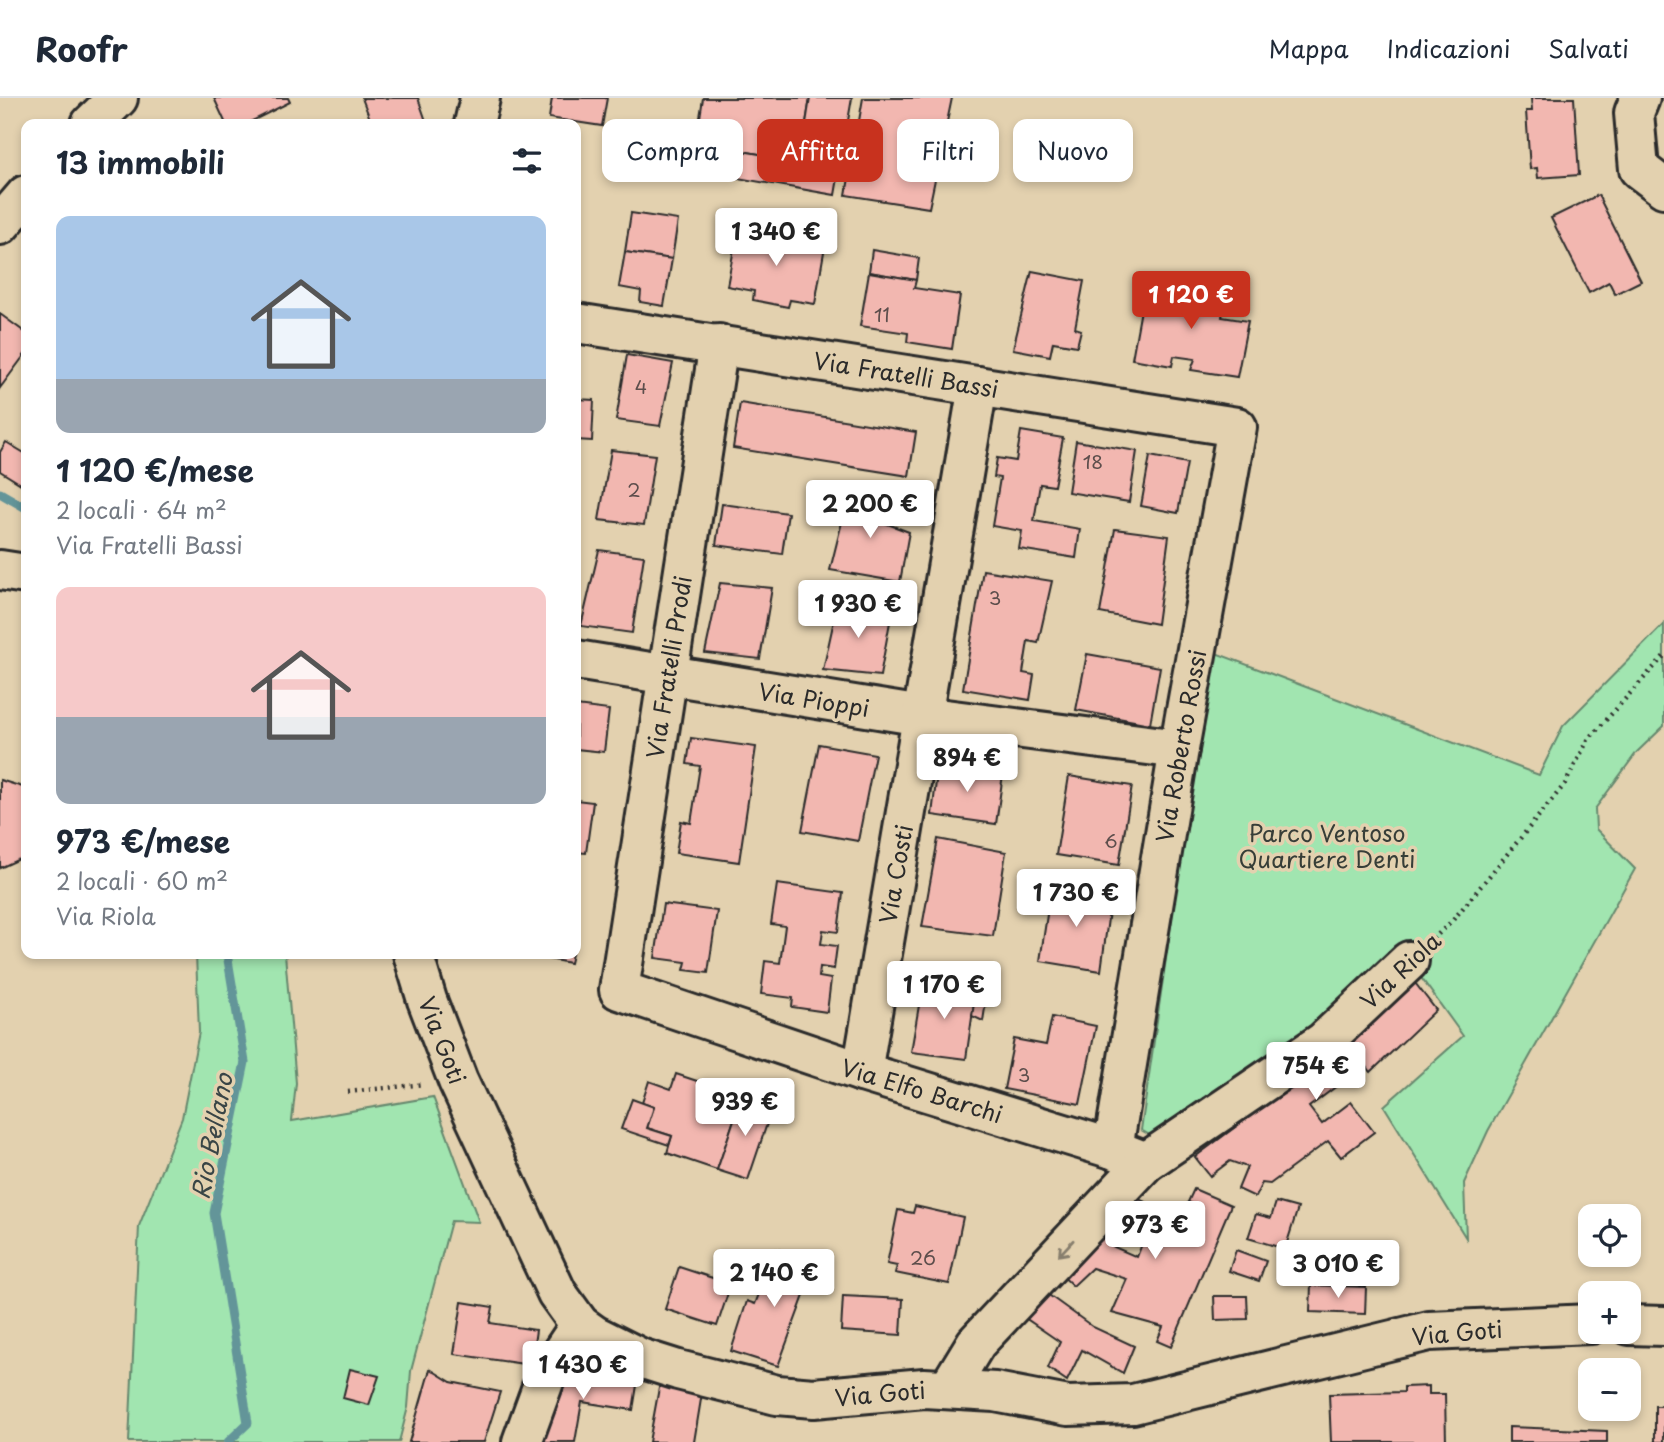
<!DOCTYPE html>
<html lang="it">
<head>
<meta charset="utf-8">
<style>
  body { margin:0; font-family:"Playpen Sans",sans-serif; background:#f2f2f3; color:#1f2937; height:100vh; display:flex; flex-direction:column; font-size:26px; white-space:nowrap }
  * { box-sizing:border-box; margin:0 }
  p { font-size:23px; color:#747a83 }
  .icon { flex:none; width:38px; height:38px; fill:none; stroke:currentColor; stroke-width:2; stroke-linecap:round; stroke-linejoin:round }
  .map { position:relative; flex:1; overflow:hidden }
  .sheet { position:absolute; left:21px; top:21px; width:560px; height:840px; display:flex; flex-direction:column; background:#fff; border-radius:14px; box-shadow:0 4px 10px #0003 }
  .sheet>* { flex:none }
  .hud { position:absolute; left:602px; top:21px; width:665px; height:63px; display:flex; gap:14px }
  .tools { position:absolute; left:1578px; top:1106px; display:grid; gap:14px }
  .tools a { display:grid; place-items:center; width:63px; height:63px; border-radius:14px; background:#fff; box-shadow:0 4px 10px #0003; font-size:35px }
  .price { position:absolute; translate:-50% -60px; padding:0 16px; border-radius:7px; background:#fff; color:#222; font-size:23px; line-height:46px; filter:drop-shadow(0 2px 4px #0008) }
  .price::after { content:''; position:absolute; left:50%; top:42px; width:21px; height:16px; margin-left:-10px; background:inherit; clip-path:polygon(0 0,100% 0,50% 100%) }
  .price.on { background:#c8321e; color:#fff }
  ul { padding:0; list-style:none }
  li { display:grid; align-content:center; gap:14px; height:371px; padding:0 35px }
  li span { display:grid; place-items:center; height:217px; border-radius:14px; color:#555 }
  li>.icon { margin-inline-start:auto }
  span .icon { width:126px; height:126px; fill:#fffc; stroke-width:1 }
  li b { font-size:30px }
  h2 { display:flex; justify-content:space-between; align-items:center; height:84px; padding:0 35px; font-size:30px }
  .chip { padding:0 24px; border-radius:14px; background:#fff; box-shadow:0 4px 10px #0003; font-size:24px; line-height:63px }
  .chip.on { background:#c8321e; color:#fff }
  header { display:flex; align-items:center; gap:42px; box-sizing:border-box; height:98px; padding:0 35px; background:#fff; border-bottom:2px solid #e0e1e3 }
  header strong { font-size:33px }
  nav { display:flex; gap:38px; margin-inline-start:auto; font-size:24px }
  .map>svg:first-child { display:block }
</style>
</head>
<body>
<header>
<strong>Roofr</strong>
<nav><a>Mappa</a><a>Indicazioni</a><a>Salvati</a></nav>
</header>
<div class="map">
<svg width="1664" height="1344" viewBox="0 0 1664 1344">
  <rect width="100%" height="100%" fill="#e3d1af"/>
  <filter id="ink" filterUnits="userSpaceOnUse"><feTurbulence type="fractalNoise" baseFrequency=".0143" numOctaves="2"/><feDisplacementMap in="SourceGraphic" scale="14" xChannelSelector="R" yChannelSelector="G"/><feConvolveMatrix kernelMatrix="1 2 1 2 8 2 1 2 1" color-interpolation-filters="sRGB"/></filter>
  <g filter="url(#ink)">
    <g fill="#a1e5b0" stroke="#66886e" stroke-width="2">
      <polygon points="1664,526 1664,628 1637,654 1595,711 1596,731 1635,771 1488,1033 1464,1085 1466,1140 1384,1008 1463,938 1409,863 1169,1048 1141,1032 1177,785 1216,555 1539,677 1563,628"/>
      <polygon points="196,856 285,856 296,985 292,1023 433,999 479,1124 451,1123 411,1273 408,1309 399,1344 129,1344 139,1128 182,1020 199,934"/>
    </g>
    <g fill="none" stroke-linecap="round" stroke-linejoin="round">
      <g stroke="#649599" stroke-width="9">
        <polyline points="0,395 26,410"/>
        <polyline points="227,856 245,964 214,1115 248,1325 228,1344"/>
      </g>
    </g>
    <g fill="#f2b7b0" stroke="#2b2b2b" stroke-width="2">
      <polygon points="214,0 288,0 290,4 246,26 226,26"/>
      <polygon points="362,0 418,0 427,26 372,26"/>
      <polygon points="552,0 607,0 602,28 549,20"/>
      <polygon points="703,0 810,0 800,63 696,45"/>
      <polygon points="810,0 852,0 835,97 709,75 713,48 800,63"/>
      <polygon points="863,0 952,0 929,110 846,97"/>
      <polygon points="1531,0 1574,0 1579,77 1538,80 1537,70 1530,71 1526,13 1532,13"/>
      <polygon points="1598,97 1641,183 1615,196 1609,184 1589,195 1551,120"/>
      <polygon points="631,115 678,122 672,161 625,154"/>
      <polygon points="738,129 773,135 771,145 791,148 792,142 825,148 815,206 790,202 788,209 753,202 754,193 727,188"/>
      <polygon points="872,152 919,160 916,182 869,174"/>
      <polygon points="625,154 672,161 664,208 640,204 641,193 619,189"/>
      <polygon points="1032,173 1084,183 1075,230 1081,232 1077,248 1053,244 1050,258 1013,251"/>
      <polygon points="869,174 916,182 914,190 960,197 952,251 907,244 908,235 860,228"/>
      <polygon points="1170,183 1227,195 1222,219 1248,223 1237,279 1191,272 1195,261 1174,258 1172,268 1132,261 1142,206 1163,209"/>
      <polygon points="0,216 26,235 26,255 0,290"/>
      <polygon points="627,257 673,265 660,328 616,322"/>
      <polygon points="576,301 594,302 592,343 576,342"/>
      <polygon points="740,305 916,334 909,378 733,350"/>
      <polygon points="1021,333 1063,340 1054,388 1040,386 1034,423 1080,431 1076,460 1019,451 1022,433 992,428 1000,380 994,379 997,360 1016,363"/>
      <polygon points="1076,343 1137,353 1129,404 1068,394"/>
      <polygon points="6,344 26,356 26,377 21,386 0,373 0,354"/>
      <polygon points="611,352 655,357 644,427 599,422"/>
      <polygon points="1150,358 1187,365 1178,415 1141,408"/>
      <polygon points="850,392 891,399 885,425 909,434 900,484 830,472"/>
      <polygon points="722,406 788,415 782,456 716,447"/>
      <polygon points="1115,431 1169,438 1157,526 1100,515"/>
      <polygon points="599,452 644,458 632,535 581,528"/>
      <polygon points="983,472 1052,483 1038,545 1028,543 1023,575 1034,577 1030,602 963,591"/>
      <polygon points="720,485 772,490 760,561 705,555"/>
      <polygon points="838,504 892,513 880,578 823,572"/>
      <polygon points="1087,556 1160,569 1150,626 1076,612"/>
      <polygon points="576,608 609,612 604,654 576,651"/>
      <polygon points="691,640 756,649 739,764 676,755 681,723 691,725 700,668 687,666"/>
      <polygon points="819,646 875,656 858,743 802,733"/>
      <polygon points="938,667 1003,676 996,726 932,717"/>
      <polygon points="1069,678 1132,688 1119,767 1056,757"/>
      <polygon points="0,682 26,690 26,758 0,770"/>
      <polygon points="576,702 593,704 586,755 576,754"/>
      <polygon points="938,741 1006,754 993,838 922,829"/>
      <polygon points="777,786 843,795 838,834 823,832 821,846 837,848 834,871 820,869 819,879 831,881 827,914 792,909 793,900 761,896 765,863 780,865 785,828 771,826"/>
      <polygon points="1051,790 1111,798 1101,873 1040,863"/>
      <polygon points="663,806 717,813 708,875 684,872 686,864 655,860"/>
      <polygon points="522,856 572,856 570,865"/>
      <polygon points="1412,881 1436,912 1371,974 1358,957 1343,968 1350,978 1309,1009 1322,1026 1351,1004 1374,1034 1341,1059 1328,1043 1270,1086 1262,1085 1255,1099 1238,1091 1247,1069 1230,1063 1210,1078 1195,1059 1320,966"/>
      <polygon points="923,884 976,892 966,961 911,954"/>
      <polygon points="970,889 988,891 983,923 972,918 976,892"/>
      <polygon points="1052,919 1096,928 1080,1006 1004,991 1014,941 1046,947"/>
      <polygon points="676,976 742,998 717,1072 667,1055 672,1038 647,1030 654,1009 642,1005 649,983 671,991"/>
      <polygon points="742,998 773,1008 748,1082 717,1072"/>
      <polygon points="632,1001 654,1009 647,1030 672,1038 669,1047 621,1031"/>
      <polygon points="1194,1091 1231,1107 1171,1249 1157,1243 1163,1229 1112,1215 1127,1181 1092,1170 1073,1188 1057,1173 1104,1128 1121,1142 1114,1149 1137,1159 1148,1130 1114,1116 1129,1097 1194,1125 1200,1110 1188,1104"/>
      <polygon points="1276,1104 1298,1110 1285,1151 1248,1140 1256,1116 1271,1120"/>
      <polygon points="915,1108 963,1119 949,1186 895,1175 897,1168 887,1166 898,1112 913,1115"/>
      <polygon points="777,1151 816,1165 778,1268 731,1253 747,1203 755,1206"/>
      <polygon points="1236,1152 1266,1163 1259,1183 1229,1173"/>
      <polygon points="679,1169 731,1186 717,1228 665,1211"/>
      <polygon points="1311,1187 1366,1189 1365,1216 1310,1214"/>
      <polygon points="1039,1190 1093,1229 1134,1248 1123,1275 1082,1252 1067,1283 1048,1270 1060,1244 1015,1213"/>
      <polygon points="843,1198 903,1201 901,1237 841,1233"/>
      <polygon points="1214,1198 1247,1198 1248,1221 1215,1222"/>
      <polygon points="462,1204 493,1209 490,1225 536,1232 531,1267 454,1256"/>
      <polygon points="564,1269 638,1281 633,1312 582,1304 575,1344 534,1344"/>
      <polygon points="350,1271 379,1278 369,1307 343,1300"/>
      <polygon points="430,1271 451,1284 500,1294 484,1344 409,1344"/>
      <polygon points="661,1279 703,1289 694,1344 649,1344"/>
      <polygon points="1429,1288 1429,1296 1445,1296 1446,1344 1331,1344 1329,1296 1404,1294 1404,1289"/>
      <rect x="1655" y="1308" width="9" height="36"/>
      <polygon points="1509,1329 1607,1333 1607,1344 1509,1344"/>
    </g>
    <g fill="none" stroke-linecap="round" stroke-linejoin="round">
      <g stroke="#2b2b2b" stroke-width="44">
        <g id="minor">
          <polyline points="1640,0 1634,15 1639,71 1664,90"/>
          <polyline points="91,26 118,0"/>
          <polyline points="474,26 480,0"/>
          <polyline points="0,127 26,97"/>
          <polyline points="576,225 1237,329 1179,651 1113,1051"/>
          <polyline points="719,246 619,892 862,974 1113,1051 1146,1064"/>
          <polyline points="0,472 26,476"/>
          <polyline points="576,562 922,618 1179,651"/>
          <polyline points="413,856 427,902 458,983 557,1195 580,1227 594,1237 640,1260 678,1272 777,1297 814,1300 924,1290 995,1294 1068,1308 1133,1306 1429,1233 1591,1226"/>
          <polyline points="862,974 978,288"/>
          <polyline points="1629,1227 1664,1228"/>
          <polyline points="948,1291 976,1245 1146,1064 1323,944 1409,863"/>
          <polyline points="522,1344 546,1278 580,1227"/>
        </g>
      </g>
      <g stroke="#2b2b2b" stroke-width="4.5" stroke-dasharray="2 5" stroke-linecap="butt">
        <polyline points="1433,841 1453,822 1565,686 1588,642 1664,558"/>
        <polyline points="348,994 424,986"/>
      </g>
      <use href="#minor" stroke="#e3d1af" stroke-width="38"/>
    </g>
    <defs><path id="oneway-shaft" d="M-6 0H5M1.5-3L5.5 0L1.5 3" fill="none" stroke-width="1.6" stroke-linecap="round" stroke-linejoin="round" transform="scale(1.75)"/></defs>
    <use stroke="#877e6d" href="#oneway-shaft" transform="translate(1066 1150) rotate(133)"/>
  </g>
  <g text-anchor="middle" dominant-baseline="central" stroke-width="7" stroke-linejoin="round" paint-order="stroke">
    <g font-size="19" fill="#5d4e4c">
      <text x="882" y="216">11</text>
      <text x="641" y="288">4</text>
      <text x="1093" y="363">18</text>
      <text x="634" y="391">2</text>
      <text x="995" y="499">3</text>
      <text x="1111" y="742">6</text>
      <text x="1024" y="976">3</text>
      <text x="923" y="1159">26</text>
    </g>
    <g font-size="23" fill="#2b2b2b" stroke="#e3d1af">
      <text transform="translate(906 276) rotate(9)">Via Fratelli Bassi</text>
      <text transform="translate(668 569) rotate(-81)">Via Fratelli Prodi</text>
      <text transform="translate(814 601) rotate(9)">Via Pioppi</text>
      <text transform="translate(1180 648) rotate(-80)">Via Roberto Rossi</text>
      <text transform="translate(895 776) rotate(-80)">Via Costi</text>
      <text transform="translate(1400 872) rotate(-43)">Via Riola</text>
      <text transform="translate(443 942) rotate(69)">Via Goti</text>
      <text transform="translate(922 992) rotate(17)">Via Elfo Barchi</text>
      <text transform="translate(1457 1234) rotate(-5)">Via Goti</text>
      <text transform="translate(880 1295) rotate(-5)">Via Goti</text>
    </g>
    <g font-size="23" fill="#373e38" stroke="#e3d1af">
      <text x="1327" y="734">Parco Ventoso<tspan x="1327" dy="26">Quartiere Denti</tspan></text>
    </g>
    <g font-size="24" font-style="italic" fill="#394546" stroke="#e3d1af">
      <text transform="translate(211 1038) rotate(-79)">Rio Bellano</text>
    </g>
  </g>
</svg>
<div class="tools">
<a><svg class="icon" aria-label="locate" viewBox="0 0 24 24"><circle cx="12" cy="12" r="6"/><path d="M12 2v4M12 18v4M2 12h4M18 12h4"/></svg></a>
<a>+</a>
<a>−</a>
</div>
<b class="price" style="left:776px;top:170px">1 340 €</b>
<b class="price on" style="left:1191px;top:233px">1 120 €</b>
<b class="price" style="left:870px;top:442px">2 200 €</b>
<b class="price" style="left:858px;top:542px">1 930 €</b>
<b class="price" style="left:967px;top:696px">894 €</b>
<b class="price" style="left:1076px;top:831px">1 730 €</b>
<b class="price" style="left:944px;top:923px">1 170 €</b>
<b class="price" style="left:1316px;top:1004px">754 €</b>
<b class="price" style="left:745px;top:1040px">939 €</b>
<b class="price" style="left:1155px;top:1163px">973 €</b>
<b class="price" style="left:1338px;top:1202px">3 010 €</b>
<b class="price" style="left:774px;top:1211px">2 140 €</b>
<b class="price" style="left:583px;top:1303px">1 430 €</b>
<div class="hud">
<a class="chip">Compra</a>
<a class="chip on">Affitta</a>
<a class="chip">Filtri</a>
<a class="chip">Nuovo</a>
</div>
<section class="sheet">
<h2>13 immobili<svg class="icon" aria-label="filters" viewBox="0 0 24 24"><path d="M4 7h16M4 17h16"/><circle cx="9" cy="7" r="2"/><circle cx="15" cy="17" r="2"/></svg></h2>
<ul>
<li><span style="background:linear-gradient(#a9c7e8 75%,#9aa5b1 0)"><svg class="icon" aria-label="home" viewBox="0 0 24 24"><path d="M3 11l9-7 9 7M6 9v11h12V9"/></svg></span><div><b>1 120 €/mese</b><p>2 locali · 64 m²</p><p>Via Fratelli Bassi</p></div></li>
<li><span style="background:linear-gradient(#f6c9c9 60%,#9aa5b1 0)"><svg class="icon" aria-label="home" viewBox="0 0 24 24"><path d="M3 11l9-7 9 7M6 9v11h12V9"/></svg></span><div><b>973 €/mese</b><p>2 locali · 60 m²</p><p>Via Riola</p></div></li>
</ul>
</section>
</div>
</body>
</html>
